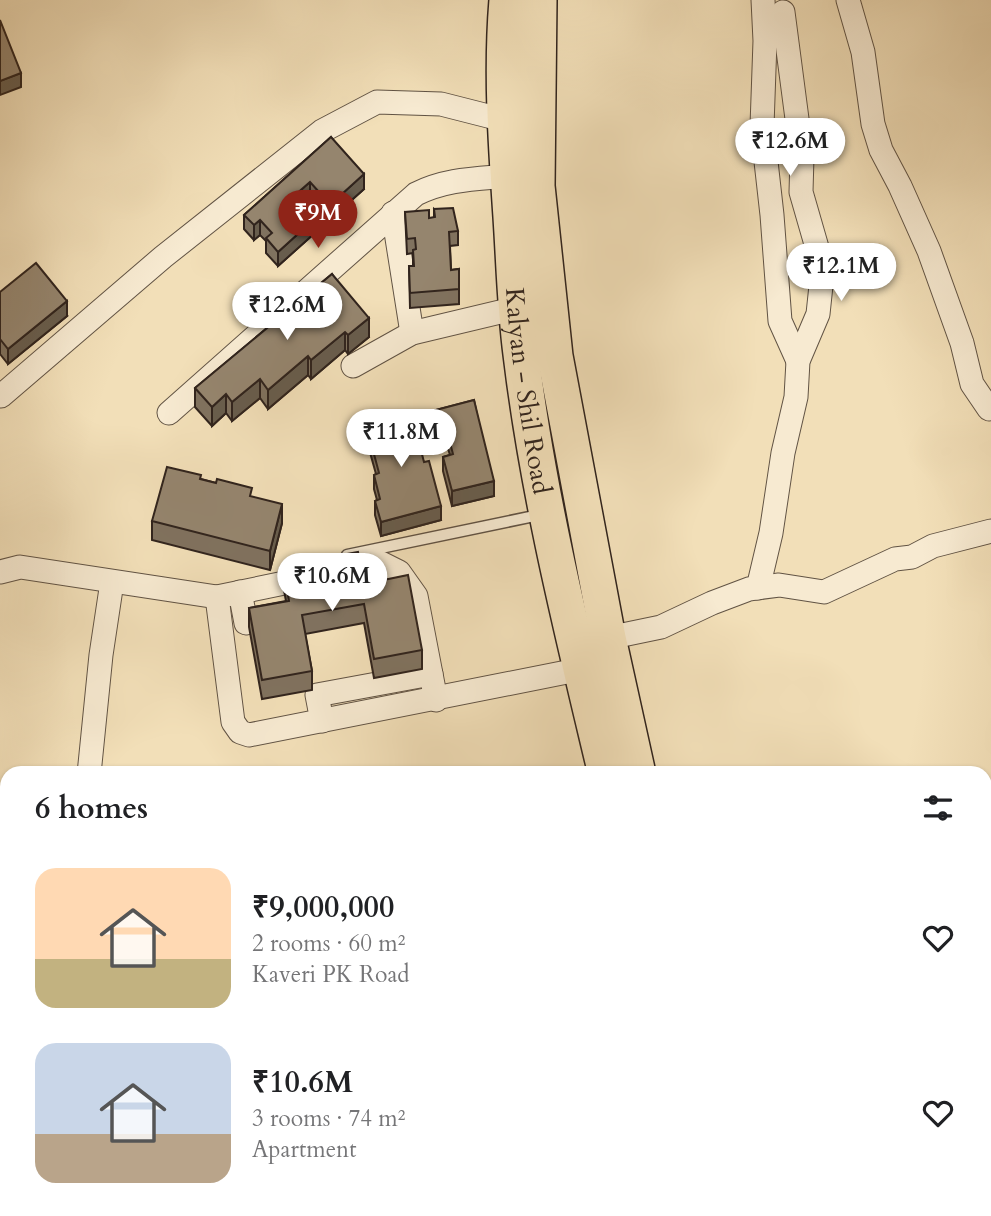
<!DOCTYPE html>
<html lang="en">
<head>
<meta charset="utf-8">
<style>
  body { margin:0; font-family:Cardo,serif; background:#f6f6f6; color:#202124; height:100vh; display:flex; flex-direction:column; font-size:26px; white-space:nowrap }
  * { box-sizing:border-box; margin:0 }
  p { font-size:23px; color:#757577 }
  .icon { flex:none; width:38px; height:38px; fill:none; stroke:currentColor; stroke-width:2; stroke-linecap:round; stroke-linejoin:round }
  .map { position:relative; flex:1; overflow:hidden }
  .details { position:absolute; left:0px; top:766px; width:992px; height:450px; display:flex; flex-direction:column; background:#fff; border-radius:21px 21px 0 0; box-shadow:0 2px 5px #0004 }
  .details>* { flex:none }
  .price { position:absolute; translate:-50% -60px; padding:0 16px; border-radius:24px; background:#fff; color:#222; font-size:23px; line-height:46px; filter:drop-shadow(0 2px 4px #0008) }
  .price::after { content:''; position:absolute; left:50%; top:42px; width:21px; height:16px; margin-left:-10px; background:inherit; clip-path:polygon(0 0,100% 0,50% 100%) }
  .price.on { background:#8f2418; color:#fff }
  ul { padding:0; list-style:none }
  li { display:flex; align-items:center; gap:21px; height:175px; padding:0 35px }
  li span { display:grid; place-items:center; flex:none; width:196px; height:140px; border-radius:21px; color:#555 }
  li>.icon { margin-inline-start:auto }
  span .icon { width:84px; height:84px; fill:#fffc; stroke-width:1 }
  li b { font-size:30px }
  h2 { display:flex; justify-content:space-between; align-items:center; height:84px; padding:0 35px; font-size:30px }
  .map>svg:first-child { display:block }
</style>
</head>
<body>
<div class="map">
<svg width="991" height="1216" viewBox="0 0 991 1216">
  <rect width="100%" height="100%" fill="#f2dfb8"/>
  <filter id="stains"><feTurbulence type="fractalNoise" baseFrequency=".00286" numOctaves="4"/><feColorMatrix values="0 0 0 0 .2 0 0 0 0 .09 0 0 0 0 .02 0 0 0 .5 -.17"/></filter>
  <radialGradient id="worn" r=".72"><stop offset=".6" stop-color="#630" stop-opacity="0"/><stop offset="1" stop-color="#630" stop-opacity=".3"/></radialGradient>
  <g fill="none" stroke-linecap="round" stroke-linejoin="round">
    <g stroke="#615344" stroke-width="13">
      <g id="service">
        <polyline points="347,555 544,514"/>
        <polyline points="717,1216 722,1209"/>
      </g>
    </g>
    <g stroke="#615344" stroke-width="25">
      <g id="minor">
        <polyline points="763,0 765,41 762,126 772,215 780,321 798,361"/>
        <polyline points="848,0 863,52 873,124 881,150 900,186 929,251 962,343 972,384 989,409 991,408"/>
        <polyline points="393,213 412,333"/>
        <polyline points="353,366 412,333 517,308"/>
        <polyline points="1,396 163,257 322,131 377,102 441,104 492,117 505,113"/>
        <path d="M169,413l247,-219c30,-15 59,-15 92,-18"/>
        <polyline points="0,572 20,567 217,597 381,563 399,572 416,596 436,700"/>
        <polyline points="758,588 771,533 783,453 796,397 798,361 818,314 822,276 820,258 801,192 802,157 783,12"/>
        <polyline points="240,592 246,623"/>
        <polyline points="217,597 233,722 240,732 249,735 582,669"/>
        <polyline points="608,638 661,627 712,603 749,589 779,585 824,592 895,559 912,557 933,546 991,531"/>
        <polyline points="322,721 317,695 431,674"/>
        <polyline points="89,774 101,655 112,582"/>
        <polyline points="985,820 991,814"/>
        <polyline points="985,967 991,964"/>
        <polyline points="171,1209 174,1216"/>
        <polyline points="939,1216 944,1209"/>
      </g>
    </g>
    <g stroke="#31241d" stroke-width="34">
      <g id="secondary">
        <polyline points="0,1186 7,1190"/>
        <path d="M50,1209c23,6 47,7 69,0"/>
        <polyline points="0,1214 2,1216"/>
        <polyline points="196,1216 219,1209"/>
      </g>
    </g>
    <g stroke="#31241d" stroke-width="38">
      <g id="primary">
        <path id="s1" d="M507,0c-6,72 -1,144 4,217 3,45 4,91 10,137 17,142 52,281 85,420"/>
        <polyline points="539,0 537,186 555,356 608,638 638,774"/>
        <polyline points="985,1162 991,1166"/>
        <polyline points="985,1202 991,1206"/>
      </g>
    </g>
    <use href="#service" stroke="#f7ead1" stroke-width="10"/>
    <use href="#minor" stroke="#f7ead1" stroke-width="23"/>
    <use href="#secondary" stroke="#f7ead1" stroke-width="32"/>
    <use href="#primary" stroke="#f2dfb8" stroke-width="35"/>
  </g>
  <g fill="#80725f" stroke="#31241d" stroke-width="2" fill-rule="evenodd">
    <path d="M331,137l33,52 -86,77 -12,-13v-12l-6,-6 -6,5 -10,-11v-14zM310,196l2,3 -8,7 -2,-2z"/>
    <polygon points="434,209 458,231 458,245 450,246 451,270 459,269 459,304 410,308 409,266 413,266 413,253 407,254 405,212 429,218 434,218"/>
    <polygon points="332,274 369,337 348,354 345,350 311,379 308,375 268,409 260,398 232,421 226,413 212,426 195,407 195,388"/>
    <polygon points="0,292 67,316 8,364 0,354"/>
    <polygon points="474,400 494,496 452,506 443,471 443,457 450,455 445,439 436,441 432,426 432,411"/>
    <polygon points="366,424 413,428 441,520 381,536 375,515 375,501 377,500 374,489 374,475 376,474 366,438"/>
    <polygon points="201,479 216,483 252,497 282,523 270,570 152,540 152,521"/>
    <polygon points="283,566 364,584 422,650 422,669 374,678 364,623 305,634 312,671 312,690 262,699 249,627 249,608 286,601 283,585"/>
  </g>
  <g fill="#685d4d" stroke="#31241d" stroke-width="2">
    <polygon points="21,73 21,87 0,95 0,81"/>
    <polygon points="364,174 364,189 278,266 278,252"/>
    <polygon points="310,182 310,196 294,210 294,196"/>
    <polygon points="260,220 260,235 254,240 254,225"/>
    <polygon points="67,301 67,316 8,364 8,349"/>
    <polygon points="369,318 369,337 348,354 348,335"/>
    <polygon points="345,332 345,350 311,379 311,360"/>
    <polygon points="308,356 308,375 268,409 268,390"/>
    <polygon points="260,379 260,398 232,421 232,402"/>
    <polygon points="226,394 226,413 212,426 212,407"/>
    <polygon points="445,424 445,439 436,441 436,427"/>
    <polygon points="494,481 494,496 452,506 452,491"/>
    <polygon points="282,504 282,523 270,570 270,551"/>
    <polygon points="441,506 441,520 381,536 381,522"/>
  </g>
  <g fill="#95856e" stroke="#31241d" stroke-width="2" fill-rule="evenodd">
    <polygon points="0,20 21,73 0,81"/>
    <path d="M331,137l33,37 -86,78 -12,-14 6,-5 -12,-13 -6,5 -10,-10zM310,182l9,10 -15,14 -10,-10z"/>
    <polygon points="453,208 458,231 449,232 451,270 459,269 459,289 410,293 409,266 414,266 413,250 416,249 415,238 407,239 405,212 429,210 429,218 435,217 434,209"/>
    <polygon points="36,263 67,301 8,349 0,339 0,292"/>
    <polygon points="332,274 369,318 348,335 345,332 311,360 308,356 268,390 260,379 232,402 226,394 212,407 195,388"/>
    <polygon points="474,400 494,481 452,491 443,457 453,454 445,424 436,427 432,411"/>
    <polygon points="409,413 413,428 415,427 424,462 429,461 441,506 381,522 375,501 380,499 374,475 379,473 366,424"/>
    <polygon points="167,467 201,475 200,479 216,483 217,479 252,488 250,496 282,504 270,551 152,521"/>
    <polygon points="358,552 364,584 408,575 422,650 374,659 364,604 302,615 312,671 262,680 249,608 289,601 283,566"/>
  </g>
  <g text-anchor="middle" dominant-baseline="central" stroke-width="5" stroke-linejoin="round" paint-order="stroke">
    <g font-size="26" fill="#31241d" stroke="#f7ead1">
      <text stroke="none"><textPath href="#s1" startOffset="392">Kalyan - Shil Road</textPath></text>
    </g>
  </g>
  <rect width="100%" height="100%" filter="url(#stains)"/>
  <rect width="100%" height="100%" fill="url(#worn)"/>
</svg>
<b class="price" style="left:790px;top:178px">₹12.6M</b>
<b class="price on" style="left:318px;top:250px">₹9M</b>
<b class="price" style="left:841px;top:303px">₹12.1M</b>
<b class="price" style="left:287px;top:342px">₹12.6M</b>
<b class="price" style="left:401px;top:469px">₹11.8M</b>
<b class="price" style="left:332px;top:613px">₹10.6M</b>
<section class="details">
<h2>6 homes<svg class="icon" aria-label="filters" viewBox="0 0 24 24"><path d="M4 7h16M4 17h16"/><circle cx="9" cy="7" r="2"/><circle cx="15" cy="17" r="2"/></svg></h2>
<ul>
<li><span style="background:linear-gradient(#ffd9b3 65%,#c2b280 0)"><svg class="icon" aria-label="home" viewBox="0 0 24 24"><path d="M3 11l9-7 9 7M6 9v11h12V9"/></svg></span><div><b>₹9,000,000</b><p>2 rooms · 60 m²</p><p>Kaveri PK Road</p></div><svg class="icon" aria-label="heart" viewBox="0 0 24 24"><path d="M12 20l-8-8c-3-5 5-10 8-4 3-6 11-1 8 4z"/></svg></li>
<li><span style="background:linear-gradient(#c9d6e8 65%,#b9a48a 0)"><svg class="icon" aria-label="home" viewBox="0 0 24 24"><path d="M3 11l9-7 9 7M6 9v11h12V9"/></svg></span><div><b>₹10.6M</b><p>3 rooms · 74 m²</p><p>Apartment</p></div><svg class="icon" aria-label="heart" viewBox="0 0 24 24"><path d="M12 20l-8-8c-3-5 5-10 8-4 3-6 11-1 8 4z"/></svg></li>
</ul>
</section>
</div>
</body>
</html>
